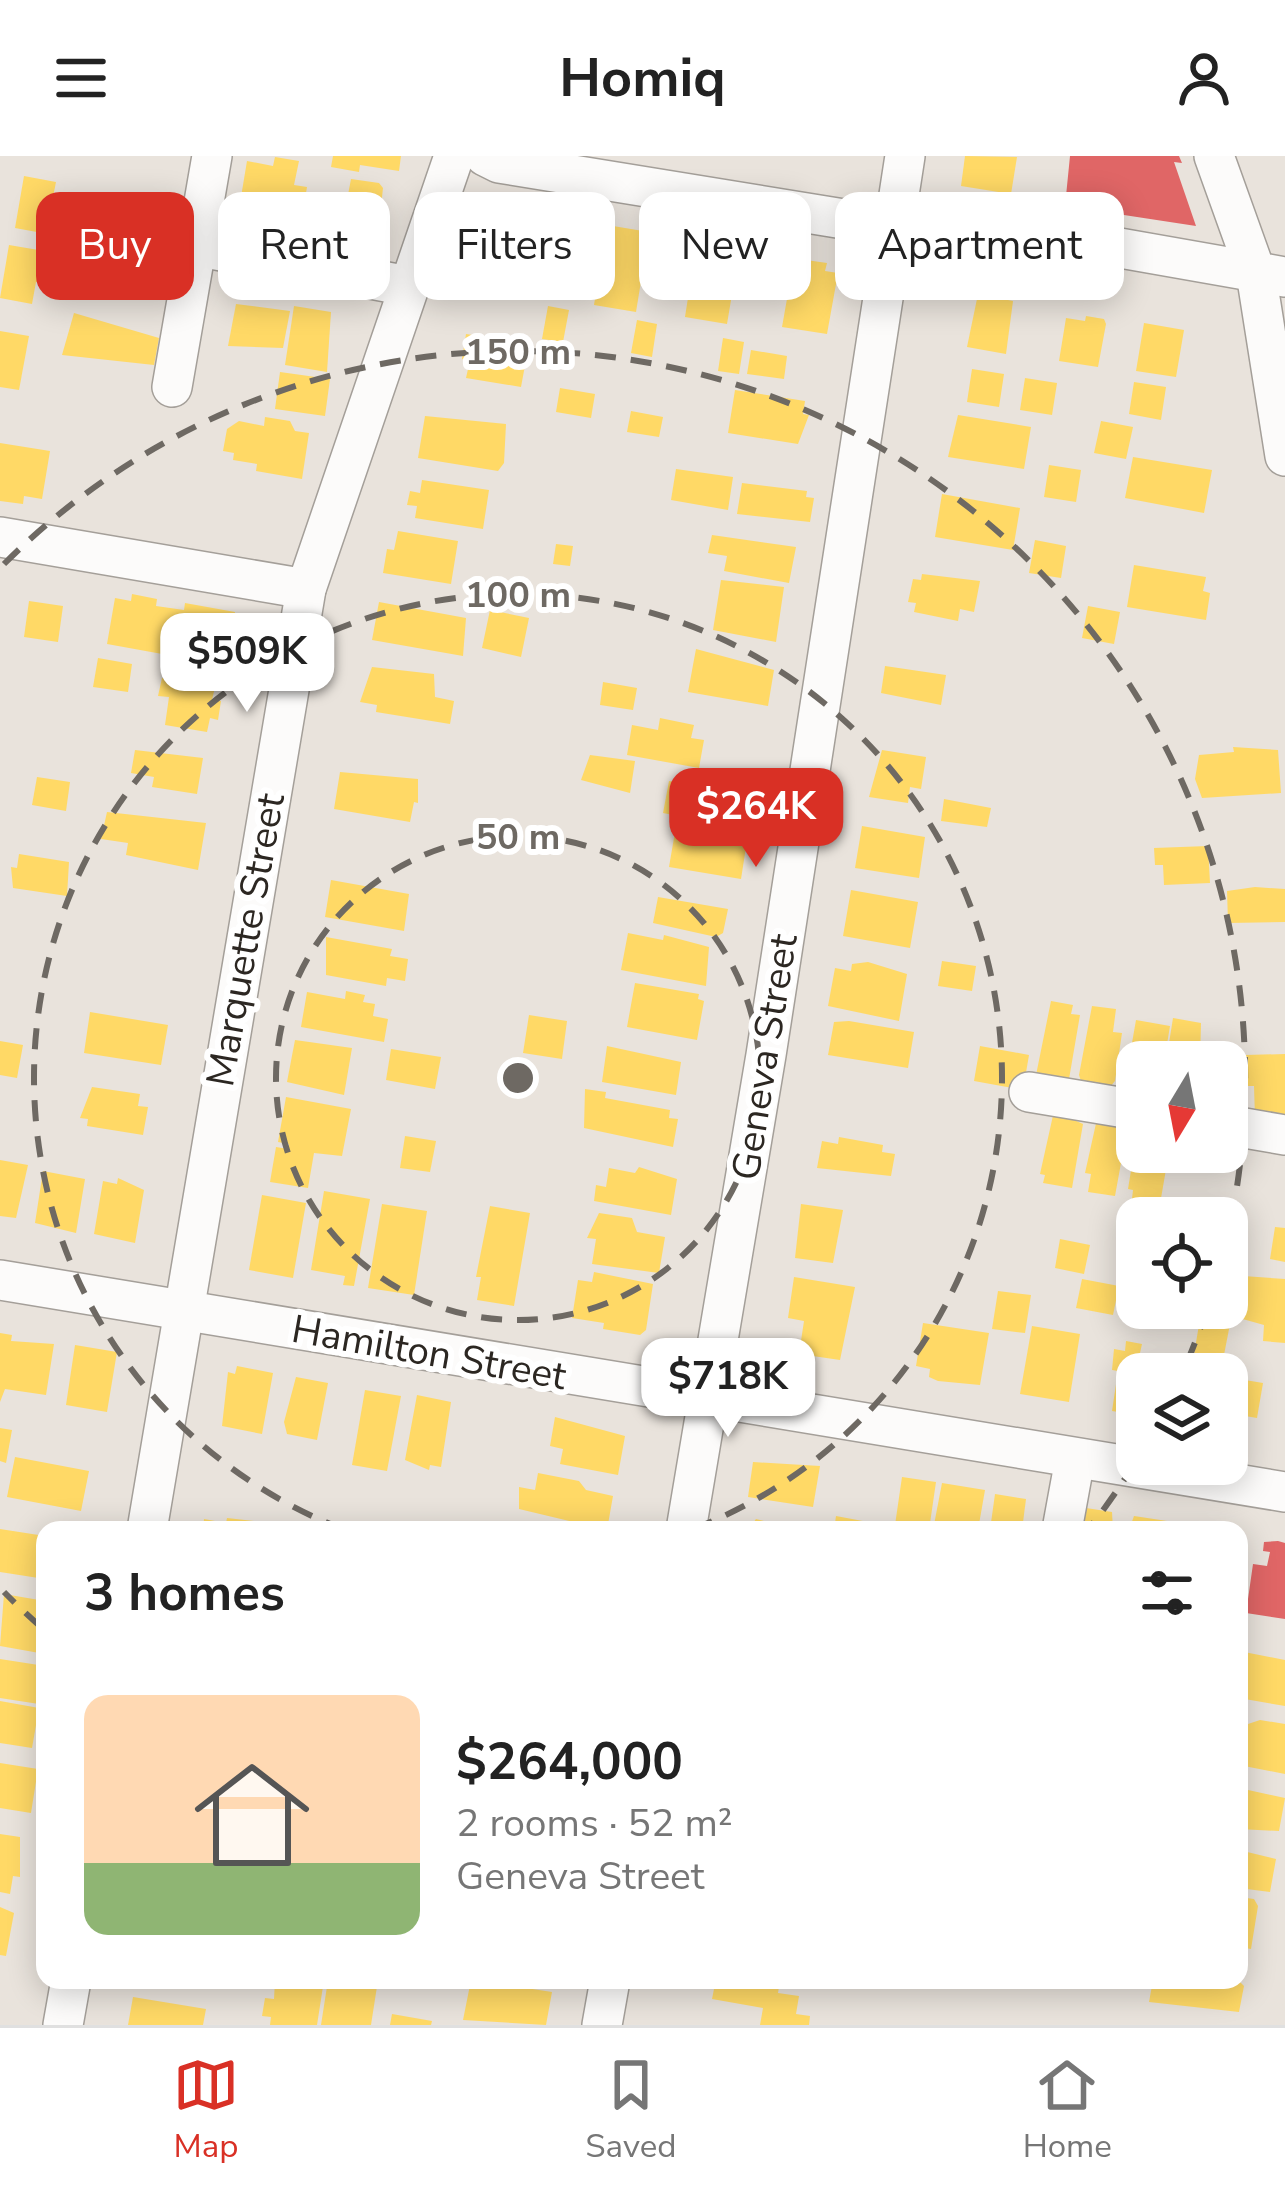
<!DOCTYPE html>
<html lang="en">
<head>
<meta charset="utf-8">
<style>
  body { margin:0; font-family:"Nunito Sans",sans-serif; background:#f2f2f2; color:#222; height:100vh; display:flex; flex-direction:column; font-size:45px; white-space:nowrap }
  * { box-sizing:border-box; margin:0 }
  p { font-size:39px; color:#767676 }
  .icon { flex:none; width:66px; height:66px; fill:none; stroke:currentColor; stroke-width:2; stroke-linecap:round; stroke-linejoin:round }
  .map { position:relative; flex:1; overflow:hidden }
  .drawer { position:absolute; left:36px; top:1365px; width:1212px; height:468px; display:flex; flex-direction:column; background:#fff; border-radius:24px; box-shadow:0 6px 30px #0003 }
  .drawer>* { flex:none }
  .banner { position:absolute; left:36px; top:36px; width:1215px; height:108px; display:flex; gap:24px }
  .needle { width:78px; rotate:190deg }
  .controls { position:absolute; left:1116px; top:885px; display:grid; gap:24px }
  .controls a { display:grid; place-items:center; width:132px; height:132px; border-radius:24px; background:#fff; box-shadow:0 6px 30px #0003; font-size:60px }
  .price { position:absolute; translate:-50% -102px; padding:0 27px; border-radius:24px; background:#fff; color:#222; font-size:39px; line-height:78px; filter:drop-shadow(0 3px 6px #0008) }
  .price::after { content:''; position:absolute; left:50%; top:72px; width:36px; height:27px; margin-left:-18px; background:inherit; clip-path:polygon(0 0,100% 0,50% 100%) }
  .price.on { background:#d93025; color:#fff }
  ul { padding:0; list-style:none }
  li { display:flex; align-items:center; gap:36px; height:300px; padding:0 48px }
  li+li { border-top:3px solid #e0e0e0 }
  li span { display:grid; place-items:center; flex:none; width:336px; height:240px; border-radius:24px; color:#555 }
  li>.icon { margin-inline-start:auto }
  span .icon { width:144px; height:144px; fill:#fffc; stroke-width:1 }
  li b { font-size:51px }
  h2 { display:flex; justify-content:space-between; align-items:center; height:144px; padding:0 48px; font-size:51px }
  .pill { padding:0 42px; border-radius:24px; background:#fff; box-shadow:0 6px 30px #0003; font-size:42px; line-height:108px }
  .pill.on { background:#d93025; color:#fff }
  header { display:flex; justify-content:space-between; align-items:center; height:156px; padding:0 48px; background:#fff; font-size:54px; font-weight:700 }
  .dock { display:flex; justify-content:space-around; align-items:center; height:168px; border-top:3px solid #e0e0e0; background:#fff; font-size:33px; color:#767676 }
  .dock a { display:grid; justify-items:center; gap:6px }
  .dock .on { color:#d93025 }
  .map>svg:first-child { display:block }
</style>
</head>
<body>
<header><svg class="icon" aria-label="menu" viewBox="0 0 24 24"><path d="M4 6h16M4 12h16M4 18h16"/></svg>Homiq<svg class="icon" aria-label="person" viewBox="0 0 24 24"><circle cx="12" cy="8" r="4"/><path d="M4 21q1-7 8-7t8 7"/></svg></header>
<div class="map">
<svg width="1285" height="1869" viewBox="0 0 1285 1869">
  <rect width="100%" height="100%" fill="#e9e3dc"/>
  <g fill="#ffd966">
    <polygon points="333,0 401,0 399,15 360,9 359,16 331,11"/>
    <polygon points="965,0 1017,1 1011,38 961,30"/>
    <polygon points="275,1 299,5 294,29 307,31 300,73 264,67 267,49 241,41 247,5 273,10"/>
    <polygon points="24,20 56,26 52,46 88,52 84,72 77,71 75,83 15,72"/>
    <polygon points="351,23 379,27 383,32 377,87 322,78 328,41 347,44"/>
    <polygon points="517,55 559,61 546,141 504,134"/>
    <polygon points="607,69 649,76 636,156 594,149"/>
    <polygon points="96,85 144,93 141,115 92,108"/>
    <polygon points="710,87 740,91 727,168 685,161 696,90 709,92"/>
    <polygon points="9,89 68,99 66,111 73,113 69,132 36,126 32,148 0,142"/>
    <polygon points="806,104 827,107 825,115 838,117 827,178 782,171 793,109 805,111"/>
    <polygon points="87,111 135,120 131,142 83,134"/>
    <polygon points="978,138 1013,145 1006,198 967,191"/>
    <polygon points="236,148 290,155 283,192 228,190"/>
    <polygon points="294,150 331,156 327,216 285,209"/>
    <polygon points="548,150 569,154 563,186 542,183"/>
    <polygon points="74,157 159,182 154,209 62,199"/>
    <polygon points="1086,160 1104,163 1106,168 1098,211 1059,205 1066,162 1085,165"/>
    <polygon points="637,164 657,168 652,201 631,197"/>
    <polygon points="1144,167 1184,174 1176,221 1136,215"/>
    <polygon points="0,175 29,180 19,234 0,231"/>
    <polygon points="466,178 529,188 521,231 466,222 470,204 462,203"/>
    <polygon points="723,182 744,186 739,218 718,215"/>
    <polygon points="751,194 787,200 784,223 747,218"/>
    <polygon points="972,213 1004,218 999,251 967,246"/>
    <polygon points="280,216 330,223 325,260 275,253"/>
    <polygon points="1025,222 1057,227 1052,259 1020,254"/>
    <polygon points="1134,226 1166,231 1161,264 1129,258"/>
    <polygon points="560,232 595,238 591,262 556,256"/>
    <polygon points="735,234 805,245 803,258 809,259 798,288 728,277"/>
    <polygon points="631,255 663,261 659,281 627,276"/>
    <polygon points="958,259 1031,271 1024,313 948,301"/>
    <polygon points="425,260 506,268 504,307 498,315 418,302"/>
    <polygon points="265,261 290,265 295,275 309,277 302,323 256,315 257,308 233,304 234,297 223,295 227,273 239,265 264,270"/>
    <polygon points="1101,265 1133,271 1126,303 1094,297"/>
    <polygon points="0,287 50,295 42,343 24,340 23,348 0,345"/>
    <polygon points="1133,301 1212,314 1204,357 1125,342"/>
    <polygon points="1049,309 1081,314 1076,346 1044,341"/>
    <polygon points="676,313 733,321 728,354 671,344"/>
    <polygon points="422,324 489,334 483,373 415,362 417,350 407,349 410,335 420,337"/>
    <polygon points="742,327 807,335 806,341 814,342 810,366 737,358"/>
    <polygon points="942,338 1020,352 1013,394 935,381"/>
    <polygon points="398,375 458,385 451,428 383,417 387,393 394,394"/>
    <polygon points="712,379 796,391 789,427 724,415 727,400 708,397"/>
    <polygon points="1035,384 1066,390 1061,422 1029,417"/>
    <polygon points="556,388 573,390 570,410 553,408"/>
    <polygon points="1134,409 1206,421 1203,435 1210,437 1206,464 1127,451"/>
    <polygon points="922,418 980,425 974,456 960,453 958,465 914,456 916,447 908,446 913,423 921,424"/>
    <polygon points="721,424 784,431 776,486 713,474"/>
    <polygon points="132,438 157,443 156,450 184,454 185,447 235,456 234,463 254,466 245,513 107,488 115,442 131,445"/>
    <polygon points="29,445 63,450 58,486 24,481"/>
    <polygon points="379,446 466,462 463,500 372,484"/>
    <polygon points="1088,450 1120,456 1114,488 1082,482"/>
    <polygon points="490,454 529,462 521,501 482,492"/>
    <polygon points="696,493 774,514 768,550 688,536"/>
    <polygon points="98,502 132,508 128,536 93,531"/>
    <polygon points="885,510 946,519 941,549 881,537"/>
    <polygon points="372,511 434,518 435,541 454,545 450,568 376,556 377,549 360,546"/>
    <polygon points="162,522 215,531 212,544 221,545 218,564 210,562 207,576 165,569 169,541 158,540"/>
    <polygon points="603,526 637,532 633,554 600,549"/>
    <polygon points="660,562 694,569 691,582 704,584 699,612 627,599 632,569 658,574"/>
    <polygon points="1233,591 1278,594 1281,637 1202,642 1195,623 1199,599 1234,596"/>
    <polygon points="135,594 203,602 197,638 152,631 154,621 131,617"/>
    <polygon points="882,594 926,601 921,633 910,631 908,647 869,641"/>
    <polygon points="590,599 635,605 630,637 581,624"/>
    <polygon points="340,616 418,623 418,647 414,646 410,666 334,653"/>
    <polygon points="37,621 70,626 66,655 32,649"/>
    <polygon points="669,625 755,639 748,674 663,657"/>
    <polygon points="944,643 991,652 987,671 941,665"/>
    <polygon points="107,656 206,667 198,714 126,699 128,687 101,683"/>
    <polygon points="862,670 925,681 919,722 855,712"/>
    <polygon points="675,676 746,691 741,723 669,711"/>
    <polygon points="1208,690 1210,727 1164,729 1163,709 1155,709 1154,692"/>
    <polygon points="19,698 69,706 67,740 13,732 11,711 17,712"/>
    <polygon points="331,724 409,738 404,775 325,761"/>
    <polygon points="1255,731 1285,733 1285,766 1228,767 1227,735"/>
    <polygon points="851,734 918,746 910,792 843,780"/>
    <polygon points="658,741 728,753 723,777 716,781 653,767"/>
    <polygon points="628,777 663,784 664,779 709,791 706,830 621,814"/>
    <polygon points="326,781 392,793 390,800 408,803 405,825 387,822 386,830 326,819"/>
    <polygon points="942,805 976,810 972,835 938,830"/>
    <polygon points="868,806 907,818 899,865 828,850 835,812 851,815 852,808"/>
    <polygon points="635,827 699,838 698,843 704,845 697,884 627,871"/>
    <polygon points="346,835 365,839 363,846 375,848 373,860 388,863 384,886 301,871 307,836 345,843"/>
    <polygon points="1051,845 1073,849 1071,858 1080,859 1068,929 1035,924"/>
    <polygon points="1092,850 1116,853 1113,876 1122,877 1115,925 1109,932 1082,928 1079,919"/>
    <polygon points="90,856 168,869 161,909 84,897"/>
    <polygon points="529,859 567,865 562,903 523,897"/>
    <polygon points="1173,862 1201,867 1200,906 1166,906"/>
    <polygon points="1136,864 1170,870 1164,906 1137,906 1137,929 1125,927"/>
    <polygon points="849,865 914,876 908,912 828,899 834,866"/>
    <polygon points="295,884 352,892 344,939 287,926"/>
    <polygon points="0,885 23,889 17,922 0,919"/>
    <polygon points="607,890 681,906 676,939 602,926"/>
    <polygon points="980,890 1029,899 1023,934 974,925"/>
    <polygon points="391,893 441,901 435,933 386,924"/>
    <polygon points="1285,898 1285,971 1255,961 1254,930 1245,930 1245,899"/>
    <polygon points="92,931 140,938 138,950 148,951 143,979 87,970 88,963 80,962"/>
    <polygon points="585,933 606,936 605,942 670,954 669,962 678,963 673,991 584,972"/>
    <polygon points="286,941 351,953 342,1000 314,997 308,1032 270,1026 276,991 288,993 289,988 278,986"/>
    <polygon points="1054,955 1083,968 1072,1032 1043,1027 1045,1019 1040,1018"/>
    <polygon points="1097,963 1124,968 1127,974 1115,1040 1088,1036 1091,1018 1085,1017"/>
    <polygon points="405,980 436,985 430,1016 400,1012"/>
    <polygon points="839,981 883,989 882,996 895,998 891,1020 817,1012 822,985 838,988"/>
    <polygon points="1134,996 1169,996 1160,1048 1132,1043 1133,1034 1128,1033"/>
    <polygon points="0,1004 28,1009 16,1062 0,1060"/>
    <polygon points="639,1011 677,1023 671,1059 594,1045 596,1029 606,1031 609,1012 635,1017"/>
    <polygon points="43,1015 85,1023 76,1077 35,1067"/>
    <polygon points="118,1022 144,1034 135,1087 94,1078 103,1025 117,1028"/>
    <polygon points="324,1035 370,1043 354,1130 343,1129 345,1120 311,1114"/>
    <polygon points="262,1039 306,1047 293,1122 249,1114"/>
    <polygon points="382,1048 427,1055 414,1139 368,1132"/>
    <polygon points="801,1048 843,1054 833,1107 795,1102"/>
    <polygon points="490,1050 530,1057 514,1150 477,1144 481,1121 476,1121"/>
    <polygon points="599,1057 632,1062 637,1076 665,1081 659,1117 592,1108 596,1083 587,1082"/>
    <polygon points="1275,1071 1285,1072 1285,1106 1270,1103"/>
    <polygon points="1060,1083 1090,1089 1084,1118 1055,1112"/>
    <polygon points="594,1116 653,1128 646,1174 640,1179 603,1173 604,1167 572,1162 578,1124 592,1126"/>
    <polygon points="1243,1120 1285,1123 1285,1187 1263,1185 1264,1169 1239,1162"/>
    <polygon points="794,1121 855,1131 840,1204 799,1198 804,1165 788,1162"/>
    <polygon points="1082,1123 1119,1130 1113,1159 1076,1152"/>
    <polygon points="998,1135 1031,1139 1025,1177 992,1173"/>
    <polygon points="1200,1163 1230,1168 1223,1204 1208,1202 1209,1218 1171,1218 1173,1202 1193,1204"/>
    <polygon points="923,1167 989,1177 980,1229 938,1225 929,1221 930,1213 916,1210"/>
    <polygon points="1032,1170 1080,1178 1069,1246 1020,1238"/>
    <polygon points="0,1177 12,1179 11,1185 54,1188 46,1239 5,1233 0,1246"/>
    <polygon points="1126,1185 1142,1188 1140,1197 1154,1199 1151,1218 1137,1218 1137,1259 1112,1255 1118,1215 1112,1214 1114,1193 1125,1195"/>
    <polygon points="75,1189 117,1196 107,1256 66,1249"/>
    <polygon points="237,1210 273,1217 262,1278 222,1270 228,1216 235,1218"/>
    <polygon points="296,1221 328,1227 317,1284 287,1278 284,1266"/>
    <polygon points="1227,1221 1263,1227 1257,1262 1227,1257"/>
    <polygon points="365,1234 401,1240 387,1315 352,1309"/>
    <polygon points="417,1239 451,1246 441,1311 430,1309 429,1314 405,1304"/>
    <polygon points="555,1261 625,1280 618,1319 560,1308 563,1293 550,1290"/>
    <polygon points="0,1272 12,1274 6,1307 0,1305"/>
    <polygon points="15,1301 89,1315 81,1355 7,1341"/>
    <polygon points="753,1306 820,1310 813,1351 748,1341"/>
    <polygon points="538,1317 579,1325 586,1334 613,1340 607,1374 519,1353 519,1331 535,1334"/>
    <polygon points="902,1321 936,1326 929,1374 899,1374 895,1369"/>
    <polygon points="942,1327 985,1334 978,1374 933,1374"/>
    <polygon points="995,1338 1026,1343 1022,1374 990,1374"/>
    <polygon points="1073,1350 1112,1356 1113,1374 1065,1374"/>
    <polygon points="836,1360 868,1366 867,1374 834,1374"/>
    <polygon points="1134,1360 1167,1365 1166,1374 1129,1374"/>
    <polygon points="227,1362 270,1367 269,1374 203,1374 204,1363 226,1367"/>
    <polygon points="756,1363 790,1372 790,1374 748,1374"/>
    <polygon points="0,1373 45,1380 45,1423 0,1416"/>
    <polygon points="4,1438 45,1445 45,1498 0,1490"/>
    <polygon points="1239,1495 1285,1504 1285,1550 1239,1542"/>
    <polygon points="0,1503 45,1510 45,1538 39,1548 0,1542"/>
    <polygon points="0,1545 39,1552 32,1592 0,1587"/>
    <polygon points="1260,1564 1285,1568 1285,1618 1239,1609 1239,1571"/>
    <polygon points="0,1607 38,1613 31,1657 0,1652"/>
    <polygon points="1239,1632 1285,1642 1279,1675 1239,1673"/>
    <polygon points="0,1678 20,1681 20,1721 13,1720 10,1738 0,1736"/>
    <polygon points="1239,1694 1276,1703 1270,1736 1239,1732"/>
    <polygon points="1239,1741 1254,1743 1258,1750 1251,1793 1245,1792 1244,1800 1239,1799"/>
    <polygon points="0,1751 14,1757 6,1800 0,1799"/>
    <polygon points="221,1824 262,1824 261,1833"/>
    <polygon points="275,1824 324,1824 317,1869 270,1869 271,1861 262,1860 265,1842 274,1843"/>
    <polygon points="328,1824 378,1824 371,1869 321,1869"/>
    <polygon points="675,1824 780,1824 778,1837 799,1840 796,1858 810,1860 809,1869 760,1869 763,1852 712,1843 714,1833"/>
    <polygon points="1153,1824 1238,1824 1244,1830 1239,1856 1149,1846"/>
    <polygon points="479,1825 552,1836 546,1869 463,1864 470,1829 479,1830"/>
    <polygon points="133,1841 206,1853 203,1869 128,1869"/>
    <polygon points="392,1858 432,1865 431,1869 390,1869"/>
  </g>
  <g fill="#e06666">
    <polygon points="1070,0 1179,0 1182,7 1174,6 1196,70 1065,50"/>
    <polygon points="1278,1385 1285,1387 1285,1463 1246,1457 1253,1408 1267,1410 1270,1396 1263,1395 1264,1386"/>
  </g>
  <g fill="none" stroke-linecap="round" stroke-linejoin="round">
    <g stroke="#a49f99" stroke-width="42">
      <g id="minor">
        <polyline points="485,0 499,7 856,65 938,60 1285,121"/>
        <polyline points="1214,0 1256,117 1285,300"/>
        <polyline points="195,90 408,130"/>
        <polyline points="172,231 212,0"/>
        <polyline points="0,381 306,433"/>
        <polyline points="1029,936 1137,954"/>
        <polyline points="1227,969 1285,979"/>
        <polyline points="0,1124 1285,1336"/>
        <polyline points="147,1374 306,433 454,0"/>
        <polyline points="686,1374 766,899 905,0"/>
        <polyline points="1062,1374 1075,1303"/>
        <polyline points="63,1869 71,1824"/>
        <polyline points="602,1869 610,1824"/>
      </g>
    </g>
    <use href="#minor" stroke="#fcfbfa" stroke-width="39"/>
  </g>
  <g fill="none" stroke="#6e6963" stroke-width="6" stroke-dasharray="21 15">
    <circle cx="518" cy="922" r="242"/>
    <path d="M345 1374A484 484 0 1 1 691 1374"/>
    <path d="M1207 1153A727 727 0 0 1 1182 1218M1135 1307A727 727 0 0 1 1091 1370M41 1471A727 727 0 0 1 4 1436M4 408A727 727 0 0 1 1228 1079"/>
  </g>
  <g text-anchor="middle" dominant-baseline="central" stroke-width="12" stroke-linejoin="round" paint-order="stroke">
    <g font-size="39" fill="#2c2722" stroke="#fff">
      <text transform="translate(246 784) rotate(-80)">Marquette Street</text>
      <text transform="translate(765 901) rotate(-81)">Geneva Street</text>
      <text transform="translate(429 1197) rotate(10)">Hamilton Street</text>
    </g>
  </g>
  <circle cx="518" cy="922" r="18" fill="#6e6963" stroke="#fff" stroke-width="6"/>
  <g font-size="36" text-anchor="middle" font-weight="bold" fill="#6e6963" stroke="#fff" stroke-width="12" stroke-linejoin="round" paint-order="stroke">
    <text x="518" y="208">150 m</text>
    <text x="518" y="451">100 m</text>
    <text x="518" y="693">50 m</text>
  </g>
</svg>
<div class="controls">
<a><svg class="needle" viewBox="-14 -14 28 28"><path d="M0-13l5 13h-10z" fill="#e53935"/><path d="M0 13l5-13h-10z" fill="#767676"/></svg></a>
<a><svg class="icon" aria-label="locate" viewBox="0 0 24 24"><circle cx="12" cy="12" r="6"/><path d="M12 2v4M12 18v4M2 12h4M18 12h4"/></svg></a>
<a><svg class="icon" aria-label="layers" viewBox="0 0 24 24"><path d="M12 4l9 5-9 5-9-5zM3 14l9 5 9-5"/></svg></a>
</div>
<b class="price" style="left:247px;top:559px">$509K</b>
<b class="price on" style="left:756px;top:714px">$264K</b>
<b class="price" style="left:728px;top:1284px">$718K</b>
<div class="banner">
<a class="pill on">Buy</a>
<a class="pill">Rent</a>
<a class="pill">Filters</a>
<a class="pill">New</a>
<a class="pill">Apartment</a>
</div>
<section class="drawer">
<h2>3 homes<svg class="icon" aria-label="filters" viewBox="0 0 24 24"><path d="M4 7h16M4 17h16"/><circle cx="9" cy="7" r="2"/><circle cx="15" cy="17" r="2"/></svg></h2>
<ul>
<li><span style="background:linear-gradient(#ffd9b3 70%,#8fb573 0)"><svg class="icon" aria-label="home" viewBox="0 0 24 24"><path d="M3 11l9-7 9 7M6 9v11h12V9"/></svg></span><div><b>$264,000</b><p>2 rooms · 52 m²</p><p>Geneva Street</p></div></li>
</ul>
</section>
</div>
<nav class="dock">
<a class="on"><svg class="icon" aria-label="map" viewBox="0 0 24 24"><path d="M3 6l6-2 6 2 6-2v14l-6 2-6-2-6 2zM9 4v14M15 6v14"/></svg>Map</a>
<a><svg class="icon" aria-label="saved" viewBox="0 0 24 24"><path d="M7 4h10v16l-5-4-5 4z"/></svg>Saved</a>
<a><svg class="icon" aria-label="home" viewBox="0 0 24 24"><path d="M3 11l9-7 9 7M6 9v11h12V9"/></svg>Home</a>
</nav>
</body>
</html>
